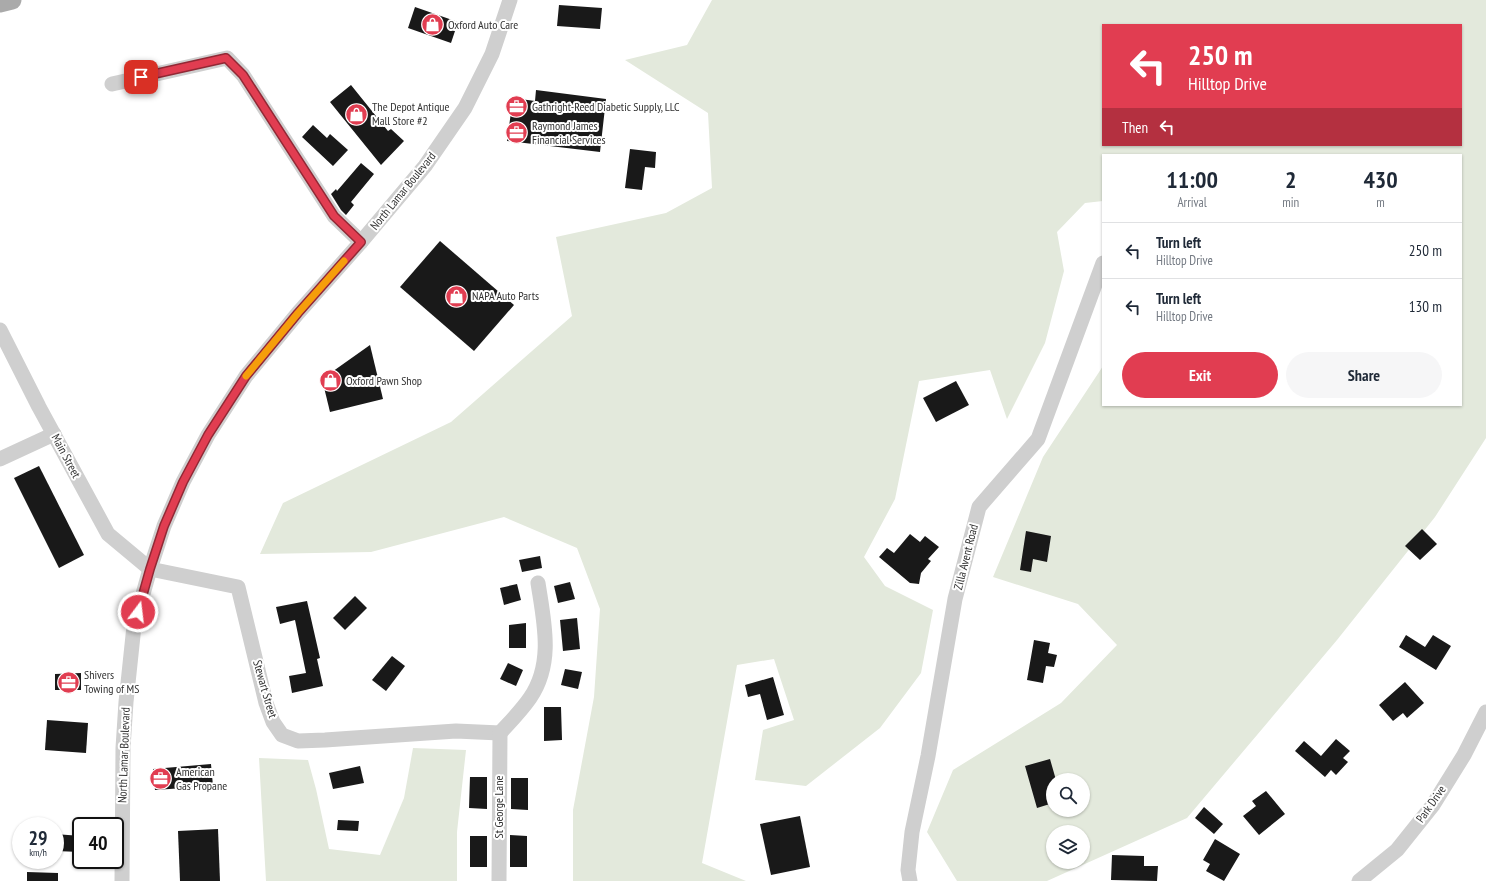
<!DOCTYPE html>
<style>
body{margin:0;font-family:"PT Sans Narrow",sans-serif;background:#f6f6f7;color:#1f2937;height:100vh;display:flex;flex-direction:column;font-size:15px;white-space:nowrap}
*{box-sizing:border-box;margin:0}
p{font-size:13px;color:#747a83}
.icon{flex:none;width:22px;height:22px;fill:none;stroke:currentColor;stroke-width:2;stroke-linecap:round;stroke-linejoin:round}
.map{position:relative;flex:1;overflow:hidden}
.details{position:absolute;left:1102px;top:154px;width:360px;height:252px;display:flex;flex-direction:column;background:#fff;border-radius:0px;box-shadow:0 1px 3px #0004}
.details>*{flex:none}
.top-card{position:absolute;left:1102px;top:24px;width:360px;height:122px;border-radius:0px;box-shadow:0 1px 3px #0004;background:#e13d51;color:#fff;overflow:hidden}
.fabs{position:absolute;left:1046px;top:773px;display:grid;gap:8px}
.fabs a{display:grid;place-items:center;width:44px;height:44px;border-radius:50%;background:#fff;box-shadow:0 1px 3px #0004;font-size:20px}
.speed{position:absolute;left:12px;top:817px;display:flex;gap:8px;font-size:20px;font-weight:700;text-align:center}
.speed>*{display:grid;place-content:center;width:52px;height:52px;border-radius:50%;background:#fff;box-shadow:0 1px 3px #0004;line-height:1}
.speed small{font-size:10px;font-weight:400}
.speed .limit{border:2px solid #111;border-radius:6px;background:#fff;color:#111}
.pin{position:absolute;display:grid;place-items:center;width:34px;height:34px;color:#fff;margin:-17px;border-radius:8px;box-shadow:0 2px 6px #0006}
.me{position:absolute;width:44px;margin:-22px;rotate:15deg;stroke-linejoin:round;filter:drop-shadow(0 0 3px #0008)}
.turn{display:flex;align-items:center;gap:14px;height:84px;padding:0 20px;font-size:18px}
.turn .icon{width:52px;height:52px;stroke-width:2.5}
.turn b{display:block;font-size:28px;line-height:34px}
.then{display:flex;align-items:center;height:38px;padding:0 20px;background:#0003;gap:8px;font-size:15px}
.eta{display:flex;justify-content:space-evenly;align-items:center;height:68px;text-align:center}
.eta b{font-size:24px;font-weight:600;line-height:28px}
.primary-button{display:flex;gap:8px;margin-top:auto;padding:8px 20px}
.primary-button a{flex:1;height:46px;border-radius:24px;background:#e13d51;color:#fff;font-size:16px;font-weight:600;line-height:46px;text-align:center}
.primary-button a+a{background:#f6f6f7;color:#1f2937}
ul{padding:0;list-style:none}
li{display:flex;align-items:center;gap:12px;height:56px;padding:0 20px;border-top:1px solid #e0e1e3}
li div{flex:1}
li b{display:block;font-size:15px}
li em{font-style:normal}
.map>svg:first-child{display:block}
.green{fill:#e3e9dc;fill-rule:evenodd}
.building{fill:#191919}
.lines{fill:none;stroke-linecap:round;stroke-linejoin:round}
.minor{stroke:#cfcfcf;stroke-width:15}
.major{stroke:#aaa;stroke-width:19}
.route-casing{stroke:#922835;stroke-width:10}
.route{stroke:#e13d51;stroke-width:7}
.slow{stroke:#f59e0b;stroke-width:7}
.labels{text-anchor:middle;stroke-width:4;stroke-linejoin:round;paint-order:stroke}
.poi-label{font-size:12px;fill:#323232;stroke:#fff;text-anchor:start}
.street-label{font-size:12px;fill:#323232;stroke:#fff}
</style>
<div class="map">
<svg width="1486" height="881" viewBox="0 0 1486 881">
<rect width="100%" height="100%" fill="#fff"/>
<!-- green -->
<g class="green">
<path d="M712 0H1486V438L1435 517 1337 640 1187 818 1047 881H957L927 832 953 770 1061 703 1117 645 1078 604 993 577 1043 457 1103 366V405H1461V155H1103V201L1085 203 1057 232 1064 271 1045 343 1007 419 990 370 919 381 895 499 864 557 885 586 933 610 921 673 880 728 806 786 755 780 763 730 794 720 774 659 737 665 702 863 746 881H573V810L594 697 600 609 577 548 504 517 371 552 260 554 283 503 451 422 572 316 556 237 666 213 712 188 708 113 625 60 687 45ZM1103 25H1461V145H1103ZM1053 780H1083V810H1053ZM1053 832H1083V862H1053Z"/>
<polygon points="413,748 466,750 457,832 457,881 266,881 259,758 308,760 316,789 329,849 380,855 404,798"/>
</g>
<!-- building -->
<g class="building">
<polygon points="559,5 602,8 600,29 557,26"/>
<polygon points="415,7 458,22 451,43 408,28"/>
<polygon points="351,85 388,131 391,129 404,141 381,165 330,102"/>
<polygon points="536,90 606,99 600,152 507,141 513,98 535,101"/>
<polygon points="313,125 327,138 330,134 348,150 333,166 302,137"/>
<polygon points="630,149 656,152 655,168 645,167 642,190 625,188"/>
<polygon points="361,163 374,174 351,202 354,205 346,215 341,210 331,194 336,189 337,191"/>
<polygon points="440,241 514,305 474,351 400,287"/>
<polygon points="370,345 383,399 330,412 322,379"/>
<polygon points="956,381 969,405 936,422 923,398"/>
<polygon points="39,466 84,555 59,568 14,478"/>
<polygon points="1422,529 1437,544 1420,560 1405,546"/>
<polygon points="1026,531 1051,536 1047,562 1033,559 1031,572 1020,570"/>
<polygon points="910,534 920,542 925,536 939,547 928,559 931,561 921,573 919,584 910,583 879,557 887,548 894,553"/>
<polygon points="540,556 542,568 522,572 519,560"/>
<polygon points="570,582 575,599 558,603 554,586"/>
<polygon points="517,584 521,600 504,605 500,588"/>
<polygon points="355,596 367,608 345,630 333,618"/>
<polygon points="307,601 320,658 317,659 323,686 292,693 289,676 306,673 295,620 280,624 276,607"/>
<polygon points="577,618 580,649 563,651 560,620"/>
<polygon points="526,623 526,648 509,648 509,625"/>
<polygon points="1406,635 1425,647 1433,635 1451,646 1436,670 1399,647"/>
<polygon points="1034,640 1050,643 1048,653 1057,655 1054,667 1046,666 1043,683 1027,680"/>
<polygon points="392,656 405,666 386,691 372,680"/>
<polygon points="508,663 523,670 516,686 500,679"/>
<polygon points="565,669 582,672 578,689 561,685"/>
<polygon points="81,673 81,690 55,690 55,674"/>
<polygon points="773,677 784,715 767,720 760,694 748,697 745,685"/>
<polygon points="1405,682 1424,703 1407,718 1403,713 1393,721 1379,705"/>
<polygon points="544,707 561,707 562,740 544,741"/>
<polygon points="47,720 88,723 86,753 45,750"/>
<polygon points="1336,739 1350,751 1343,758 1348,762 1336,775 1331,770 1325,777 1295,751 1304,741 1321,756"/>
<polygon points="1050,759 1056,780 1053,780 1053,803 1037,808 1025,766"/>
<polygon points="211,764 213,786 155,790 153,769"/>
<polygon points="360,766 364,783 333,789 329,773"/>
<polygon points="470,777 487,777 487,809 469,808"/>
<polygon points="511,778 528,778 528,810 511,809"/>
<polygon points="1266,791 1285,814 1259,835 1243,816 1256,806 1252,801"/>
<polygon points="1204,807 1223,824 1214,834 1195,818"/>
<polygon points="800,816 810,867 771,875 760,824"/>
<polygon points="338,820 359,821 358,831 337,830"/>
<polygon points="218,829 220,881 180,881 178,831"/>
<polygon points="55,834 81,836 81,852 55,851"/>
<polygon points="510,835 527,836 527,867 510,867"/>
<rect x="470" y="836" width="17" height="31"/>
<polygon points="1215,839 1240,854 1224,881 1206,871 1210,864 1203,860"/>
<polygon points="1112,855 1144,856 1144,866 1158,866 1157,881 1111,880"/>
<polygon points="27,872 58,873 58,881 27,881"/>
</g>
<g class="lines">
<!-- minor -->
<g class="minor">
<polyline points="112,84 227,58 243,75 334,216 361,242"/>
<polyline points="0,330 39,407 108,534 150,569 238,587 266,703 273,722 282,735 298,741 325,740 456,731 500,733"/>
<polyline points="0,459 54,434"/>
<path d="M500 733C510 722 521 711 530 698 554 663 544 622 538 583"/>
<polyline points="122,881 123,748 126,702 134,626 150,569 164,526 183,482 208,435 246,376 298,313 361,242 425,166 465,108 492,54 510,0"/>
<polyline points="499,881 500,733"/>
<polyline points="910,881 908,870 912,832 928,756 955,599 979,507 1038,439 1103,263"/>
<polyline points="1359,881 1397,850 1433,805 1464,755 1486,712"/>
</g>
<!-- major -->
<polyline class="major" points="0,3 12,0"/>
</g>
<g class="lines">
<defs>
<polyline id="route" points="138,612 150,569 164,526 183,482 208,435 246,376 298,313 361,242 334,216 243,75 226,58 141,77"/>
</defs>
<!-- route casing -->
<use href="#route" class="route-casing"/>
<!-- route -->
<use href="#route" class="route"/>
<!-- slow -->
<polyline class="slow" points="246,376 298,313 344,261"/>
</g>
<!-- icons -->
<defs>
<symbol id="shop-disc" viewBox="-11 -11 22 22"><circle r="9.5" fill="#e13d51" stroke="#fff"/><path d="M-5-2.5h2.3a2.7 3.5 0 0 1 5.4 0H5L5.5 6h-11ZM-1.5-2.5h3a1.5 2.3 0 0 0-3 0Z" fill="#fff"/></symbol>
<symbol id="office-disc" viewBox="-11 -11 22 22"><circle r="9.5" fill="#e13d51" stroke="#fff"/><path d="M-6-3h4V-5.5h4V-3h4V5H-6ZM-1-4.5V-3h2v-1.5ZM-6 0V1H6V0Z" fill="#fff"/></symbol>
</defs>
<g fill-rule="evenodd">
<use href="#shop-disc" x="420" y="12" width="25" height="25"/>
<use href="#office-disc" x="504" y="94" width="25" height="25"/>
<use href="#shop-disc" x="344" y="102" width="25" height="25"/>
<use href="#office-disc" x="504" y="120" width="25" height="25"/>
<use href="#shop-disc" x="444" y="284" width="25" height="25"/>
<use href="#shop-disc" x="318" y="368" width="25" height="25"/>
<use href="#office-disc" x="56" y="670" width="25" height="25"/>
<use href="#office-disc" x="148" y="766" width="25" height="25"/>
</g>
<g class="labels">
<!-- poi labels -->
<g class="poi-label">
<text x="448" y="29">Oxford Auto Care</text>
<text x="372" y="111">The Depot Antique<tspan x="372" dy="14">Mall Store #2</tspan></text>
<text x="532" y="111">Gathright-Reed Diabetic Supply, LLC</text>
<text x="532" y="130">Raymond James<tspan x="532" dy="14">Financial Services</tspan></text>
<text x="472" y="300">NAPA Auto Parts</text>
<text x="346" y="385">Oxford Pawn Shop</text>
<text x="84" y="679">Shivers<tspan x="84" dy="14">Towing of MS</tspan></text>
<text x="176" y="776">American<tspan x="176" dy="14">Gas Propane</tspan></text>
</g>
<!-- street labels -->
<g class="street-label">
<text transform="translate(403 191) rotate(-51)" y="4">North Lamar Boulevard</text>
<text transform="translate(66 456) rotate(62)" y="4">Main Street</text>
<text transform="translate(966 557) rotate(-76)" y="4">Zilla Avent Road</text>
<text transform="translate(265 689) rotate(74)" y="4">Stewart Street</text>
<text transform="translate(124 755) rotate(-88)" y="4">North Lamar Boulevard</text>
<text transform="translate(1431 804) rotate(-55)" y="4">Park Drive</text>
<text transform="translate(499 807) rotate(-90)" y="4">St George Lane</text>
</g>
</g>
</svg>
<div class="fabs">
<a><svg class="icon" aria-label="search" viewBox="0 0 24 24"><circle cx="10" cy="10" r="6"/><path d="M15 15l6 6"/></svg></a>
<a><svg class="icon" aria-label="layers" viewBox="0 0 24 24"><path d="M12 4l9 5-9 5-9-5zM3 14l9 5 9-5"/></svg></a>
</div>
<div class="speed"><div>29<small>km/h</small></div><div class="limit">40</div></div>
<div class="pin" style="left:141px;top:77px;background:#d93025"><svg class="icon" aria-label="arrive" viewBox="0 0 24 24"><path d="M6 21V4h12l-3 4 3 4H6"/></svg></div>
<svg class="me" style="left:138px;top:612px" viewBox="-20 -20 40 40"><circle r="17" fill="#e13d51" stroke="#fff" stroke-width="3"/><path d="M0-11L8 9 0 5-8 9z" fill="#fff"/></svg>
<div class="top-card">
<div class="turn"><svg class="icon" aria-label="left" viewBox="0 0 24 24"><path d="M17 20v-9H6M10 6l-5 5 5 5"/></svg><div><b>250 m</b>Hilltop Drive</div></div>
<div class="then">Then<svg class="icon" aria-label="left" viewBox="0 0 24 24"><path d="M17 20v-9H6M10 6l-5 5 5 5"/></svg></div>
</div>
<section class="details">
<div class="eta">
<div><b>11:00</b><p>Arrival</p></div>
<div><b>2</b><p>min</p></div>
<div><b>430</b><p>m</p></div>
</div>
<ul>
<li><svg class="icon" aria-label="left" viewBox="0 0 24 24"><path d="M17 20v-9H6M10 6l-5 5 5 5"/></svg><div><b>Turn left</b><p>Hilltop Drive</p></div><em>250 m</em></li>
<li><svg class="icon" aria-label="left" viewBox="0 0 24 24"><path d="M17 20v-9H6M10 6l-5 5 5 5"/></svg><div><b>Turn left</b><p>Hilltop Drive</p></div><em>130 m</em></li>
</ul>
<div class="primary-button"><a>Exit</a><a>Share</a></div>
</section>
</div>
